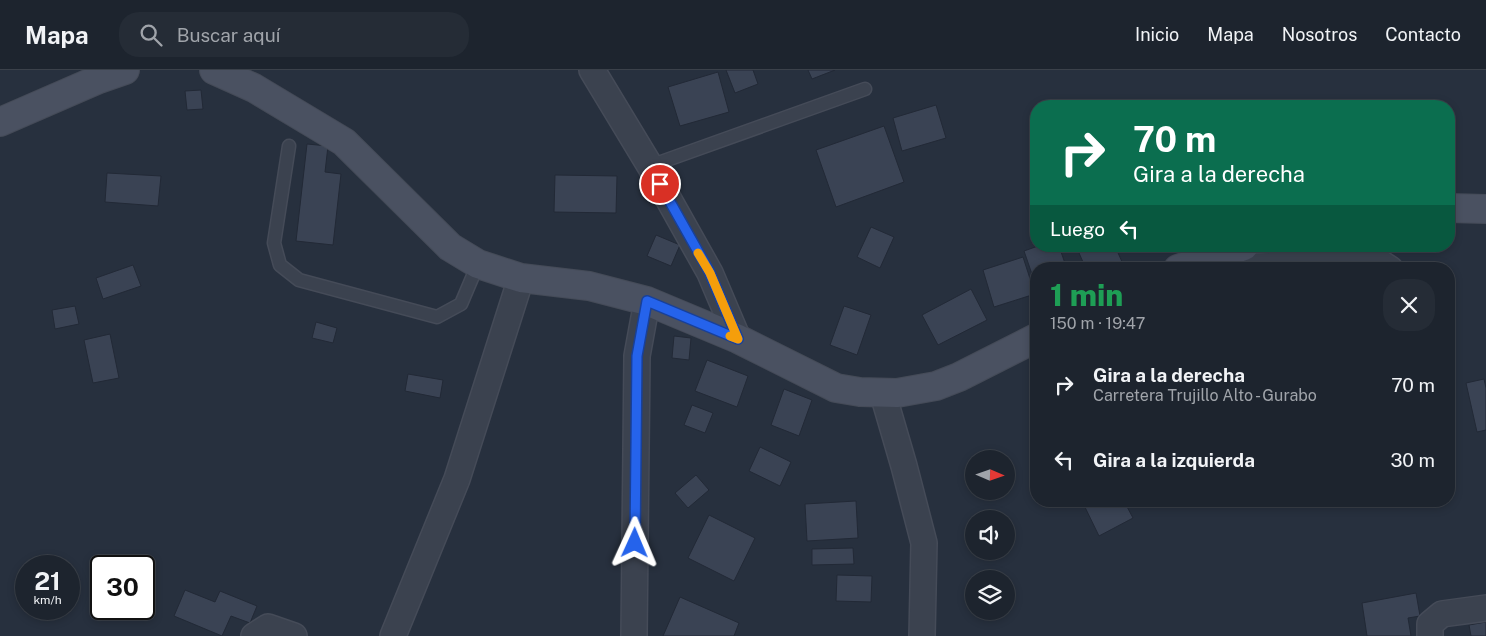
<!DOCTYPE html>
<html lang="es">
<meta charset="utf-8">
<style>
body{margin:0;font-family:"Public Sans",sans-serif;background:#252c36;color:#f1f3f6;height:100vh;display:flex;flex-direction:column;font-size:19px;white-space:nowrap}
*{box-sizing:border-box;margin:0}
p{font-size:16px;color:#a0a4aa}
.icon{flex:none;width:28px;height:28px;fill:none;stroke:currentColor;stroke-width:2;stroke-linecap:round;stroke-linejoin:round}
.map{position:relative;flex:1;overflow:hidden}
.drawer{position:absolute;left:1030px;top:192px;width:425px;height:245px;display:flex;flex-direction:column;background:#1d242e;border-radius:20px;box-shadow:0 2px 8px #0003,0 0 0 1px #3b414a}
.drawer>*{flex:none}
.banner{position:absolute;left:1030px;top:30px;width:425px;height:152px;border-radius:20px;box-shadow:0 2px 8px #0003,0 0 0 1px #3b414a;background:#0b6e4f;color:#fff;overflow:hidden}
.needle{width:32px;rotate:92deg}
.controls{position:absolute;left:965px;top:380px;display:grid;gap:10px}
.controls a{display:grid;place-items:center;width:50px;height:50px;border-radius:50%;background:#1d242e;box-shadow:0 2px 8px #0003,0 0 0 1px #3b414a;font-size:25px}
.speed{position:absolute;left:15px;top:485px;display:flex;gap:10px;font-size:25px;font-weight:700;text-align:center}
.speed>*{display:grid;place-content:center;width:65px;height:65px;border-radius:50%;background:#1d242e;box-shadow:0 2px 8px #0003,0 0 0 1px #3b414a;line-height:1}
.speed small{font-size:12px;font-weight:400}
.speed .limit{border:2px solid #111;border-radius:8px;background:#fff;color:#111}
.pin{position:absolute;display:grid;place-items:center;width:42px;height:42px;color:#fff;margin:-21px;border:2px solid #fff;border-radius:50%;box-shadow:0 1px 5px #0007}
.me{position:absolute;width:55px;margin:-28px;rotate:1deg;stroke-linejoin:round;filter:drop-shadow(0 0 4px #0008)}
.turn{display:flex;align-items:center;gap:18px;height:105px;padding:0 20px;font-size:22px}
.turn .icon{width:65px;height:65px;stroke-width:2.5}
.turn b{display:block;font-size:35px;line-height:42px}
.then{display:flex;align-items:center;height:48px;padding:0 20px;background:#0003;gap:10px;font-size:19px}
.round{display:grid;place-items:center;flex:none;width:52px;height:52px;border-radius:20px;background:#252c36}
.summary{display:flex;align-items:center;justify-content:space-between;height:85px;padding:0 20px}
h1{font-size:30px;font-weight:800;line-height:38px;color:#1e9e55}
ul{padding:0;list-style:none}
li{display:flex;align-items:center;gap:15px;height:75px;padding:0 20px}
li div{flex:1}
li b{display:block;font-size:19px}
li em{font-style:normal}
header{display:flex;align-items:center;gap:30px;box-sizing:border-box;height:70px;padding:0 25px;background:#1d242e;border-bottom:1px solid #3b414a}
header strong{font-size:24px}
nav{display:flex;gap:28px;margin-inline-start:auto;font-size:18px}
.search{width:350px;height:45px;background:#252c36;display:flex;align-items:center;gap:12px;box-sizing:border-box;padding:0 18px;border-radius:20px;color:#a0a4aa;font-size:19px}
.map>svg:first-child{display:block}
.building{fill:#3a4354;stroke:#222936}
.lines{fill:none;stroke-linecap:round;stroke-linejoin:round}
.service-casing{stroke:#454b58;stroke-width:15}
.minor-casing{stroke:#454b58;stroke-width:28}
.secondary-casing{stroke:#454b58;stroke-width:30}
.service{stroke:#3b424f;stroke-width:12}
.minor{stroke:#3b424f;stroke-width:25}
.secondary{stroke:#4a5161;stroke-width:28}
.route-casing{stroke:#184099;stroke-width:12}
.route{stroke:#2563eb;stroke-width:9}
.slow{stroke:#f59e0b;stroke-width:9}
</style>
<header>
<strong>Mapa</strong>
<div class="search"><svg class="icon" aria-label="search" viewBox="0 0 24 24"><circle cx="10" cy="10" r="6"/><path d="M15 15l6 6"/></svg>Buscar aquí</div>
<nav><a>Inicio</a><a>Mapa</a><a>Nosotros</a><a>Contacto</a></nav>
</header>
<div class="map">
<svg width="1486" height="566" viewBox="0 0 1486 566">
<rect width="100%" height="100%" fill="#27303e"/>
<!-- building -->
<g class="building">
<polygon points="726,0 753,0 758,14 735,23"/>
<polygon points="808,0 835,0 812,9"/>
<polygon points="718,2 729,42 680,56 668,17"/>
<polygon points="201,20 203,39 187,40 185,21"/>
<polygon points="936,35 946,68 902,81 893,48"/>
<polygon points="884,56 904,112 836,137 816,80"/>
<polygon points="307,74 328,76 325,102 341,104 333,175 296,171"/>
<polygon points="107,103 161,106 158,136 105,132"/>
<polygon points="555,105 617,106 616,143 554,142"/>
<polygon points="871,157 894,167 880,198 857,187"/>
<polygon points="656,165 680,175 671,196 647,186"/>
<polygon points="1038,176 1059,176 1067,199 1036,199 1036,209 1034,210 1024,181"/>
<polygon points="1076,176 1115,176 1123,194 1113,199 1086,199"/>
<polygon points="1023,187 1035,224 994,237 983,200"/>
<polygon points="133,195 141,216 103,229 96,208"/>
<polygon points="971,219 987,250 938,275 922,245"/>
<polygon points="75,236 79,254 55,259 52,240"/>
<polygon points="844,236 871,245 857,285 830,275"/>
<polygon points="316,252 337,258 333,273 312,268"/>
<polygon points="110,264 119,308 93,313 84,270"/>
<polygon points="674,266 691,268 689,290 672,288"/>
<polygon points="707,290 748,306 737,337 695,321"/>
<polygon points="408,304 443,310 440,328 405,321"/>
<polygon points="1484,309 1486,318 1486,360 1477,362 1466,313"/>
<polygon points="784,319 812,330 799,366 771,355"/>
<polygon points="692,335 713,343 705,363 684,355"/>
<polygon points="760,377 791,392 780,416 749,401"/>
<polygon points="696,405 709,420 688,438 675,423"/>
<polygon points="856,431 858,468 807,471 805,434"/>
<polygon points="1082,431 1124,431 1133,448 1099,466"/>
<polygon points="709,445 755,468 734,511 688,488"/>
<polygon points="853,478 854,494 812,495 812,479"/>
<polygon points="837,505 872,506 871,532 836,531"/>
<polygon points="185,520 215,532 220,521 257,536 250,553 231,546 222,566 174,546"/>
<polygon points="1416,523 1420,546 1408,548 1411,566 1367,566 1362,533"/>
<polygon points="680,527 739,553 734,566 663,566"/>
<polygon points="1486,552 1486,566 1471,566 1469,555"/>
</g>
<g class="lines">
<defs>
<g id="service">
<polyline points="289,76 274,173 280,195 299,210 437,247 461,234 478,194"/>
<polyline points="650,96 865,19"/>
</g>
<g id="minor">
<polyline points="592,0 650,96 710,203 738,269"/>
<polyline points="1218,199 1373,188 1390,199"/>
<polyline points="883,324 904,396 924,473 922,566"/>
<polyline points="254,566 268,557 294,566"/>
<polyline points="393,566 457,409 521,208"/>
<polyline points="634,566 637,286 647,231"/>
<polyline points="1430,566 1430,554 1442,544 1486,538"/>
</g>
<g id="secondary">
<polyline points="214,0 254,18 344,72 450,177 478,194 521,208 589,216 647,231 738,269 836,318 860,322 897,323 936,316 959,307 1036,268"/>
<polyline points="0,52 99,9 125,0"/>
<polyline points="1449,138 1486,139"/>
<polyline points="1178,199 1244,176"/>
</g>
</defs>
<!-- service casing -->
<use href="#service" class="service-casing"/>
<!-- minor casing -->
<use href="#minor" class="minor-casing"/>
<!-- secondary casing -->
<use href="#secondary" class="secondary-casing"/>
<!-- service -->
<use href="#service" class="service"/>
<!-- minor -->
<use href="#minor" class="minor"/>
<!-- secondary -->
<use href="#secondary" class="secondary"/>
</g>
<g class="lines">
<defs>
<polyline id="route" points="635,473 637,286 647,231 738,269 709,201 660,114"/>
</defs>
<!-- route casing -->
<use href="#route" class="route-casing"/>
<!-- route -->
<use href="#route" class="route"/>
<!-- slow -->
<polyline class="slow" points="698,183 710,203 738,269 730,266"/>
</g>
</svg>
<div class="controls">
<a><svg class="needle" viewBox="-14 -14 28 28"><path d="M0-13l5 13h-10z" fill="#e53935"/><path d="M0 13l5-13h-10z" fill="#a0a4aa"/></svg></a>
<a><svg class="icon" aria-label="sound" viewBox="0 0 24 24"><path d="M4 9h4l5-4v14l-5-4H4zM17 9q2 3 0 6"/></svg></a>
<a><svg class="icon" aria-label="layers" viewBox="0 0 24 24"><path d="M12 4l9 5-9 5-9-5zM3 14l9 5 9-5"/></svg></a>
</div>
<div class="speed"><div>21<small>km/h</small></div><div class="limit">30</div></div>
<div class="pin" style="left:660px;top:114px;background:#d93025"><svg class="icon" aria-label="arrive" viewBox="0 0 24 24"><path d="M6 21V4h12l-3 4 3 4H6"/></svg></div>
<svg class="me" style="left:635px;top:473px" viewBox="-20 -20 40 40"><path d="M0-17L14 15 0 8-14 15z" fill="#2563eb" stroke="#fff" stroke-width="4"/></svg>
<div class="banner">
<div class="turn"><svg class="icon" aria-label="right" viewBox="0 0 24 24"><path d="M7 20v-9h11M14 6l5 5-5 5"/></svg><div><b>70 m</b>Gira a la derecha</div></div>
<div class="then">Luego<svg class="icon" aria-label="left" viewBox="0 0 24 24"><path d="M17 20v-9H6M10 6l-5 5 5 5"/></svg></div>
</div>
<section class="drawer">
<div class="summary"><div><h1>1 min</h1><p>150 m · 19:47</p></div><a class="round"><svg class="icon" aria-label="close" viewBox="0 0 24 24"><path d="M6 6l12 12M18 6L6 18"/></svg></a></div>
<ul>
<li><svg class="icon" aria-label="right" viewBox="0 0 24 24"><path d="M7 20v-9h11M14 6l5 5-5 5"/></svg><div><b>Gira a la derecha</b><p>Carretera Trujillo Alto - Gurabo</p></div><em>70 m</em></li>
<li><svg class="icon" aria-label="left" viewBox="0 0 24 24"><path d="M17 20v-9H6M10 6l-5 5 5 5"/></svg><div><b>Gira a la izquierda</b></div><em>30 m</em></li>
</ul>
</section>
</div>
